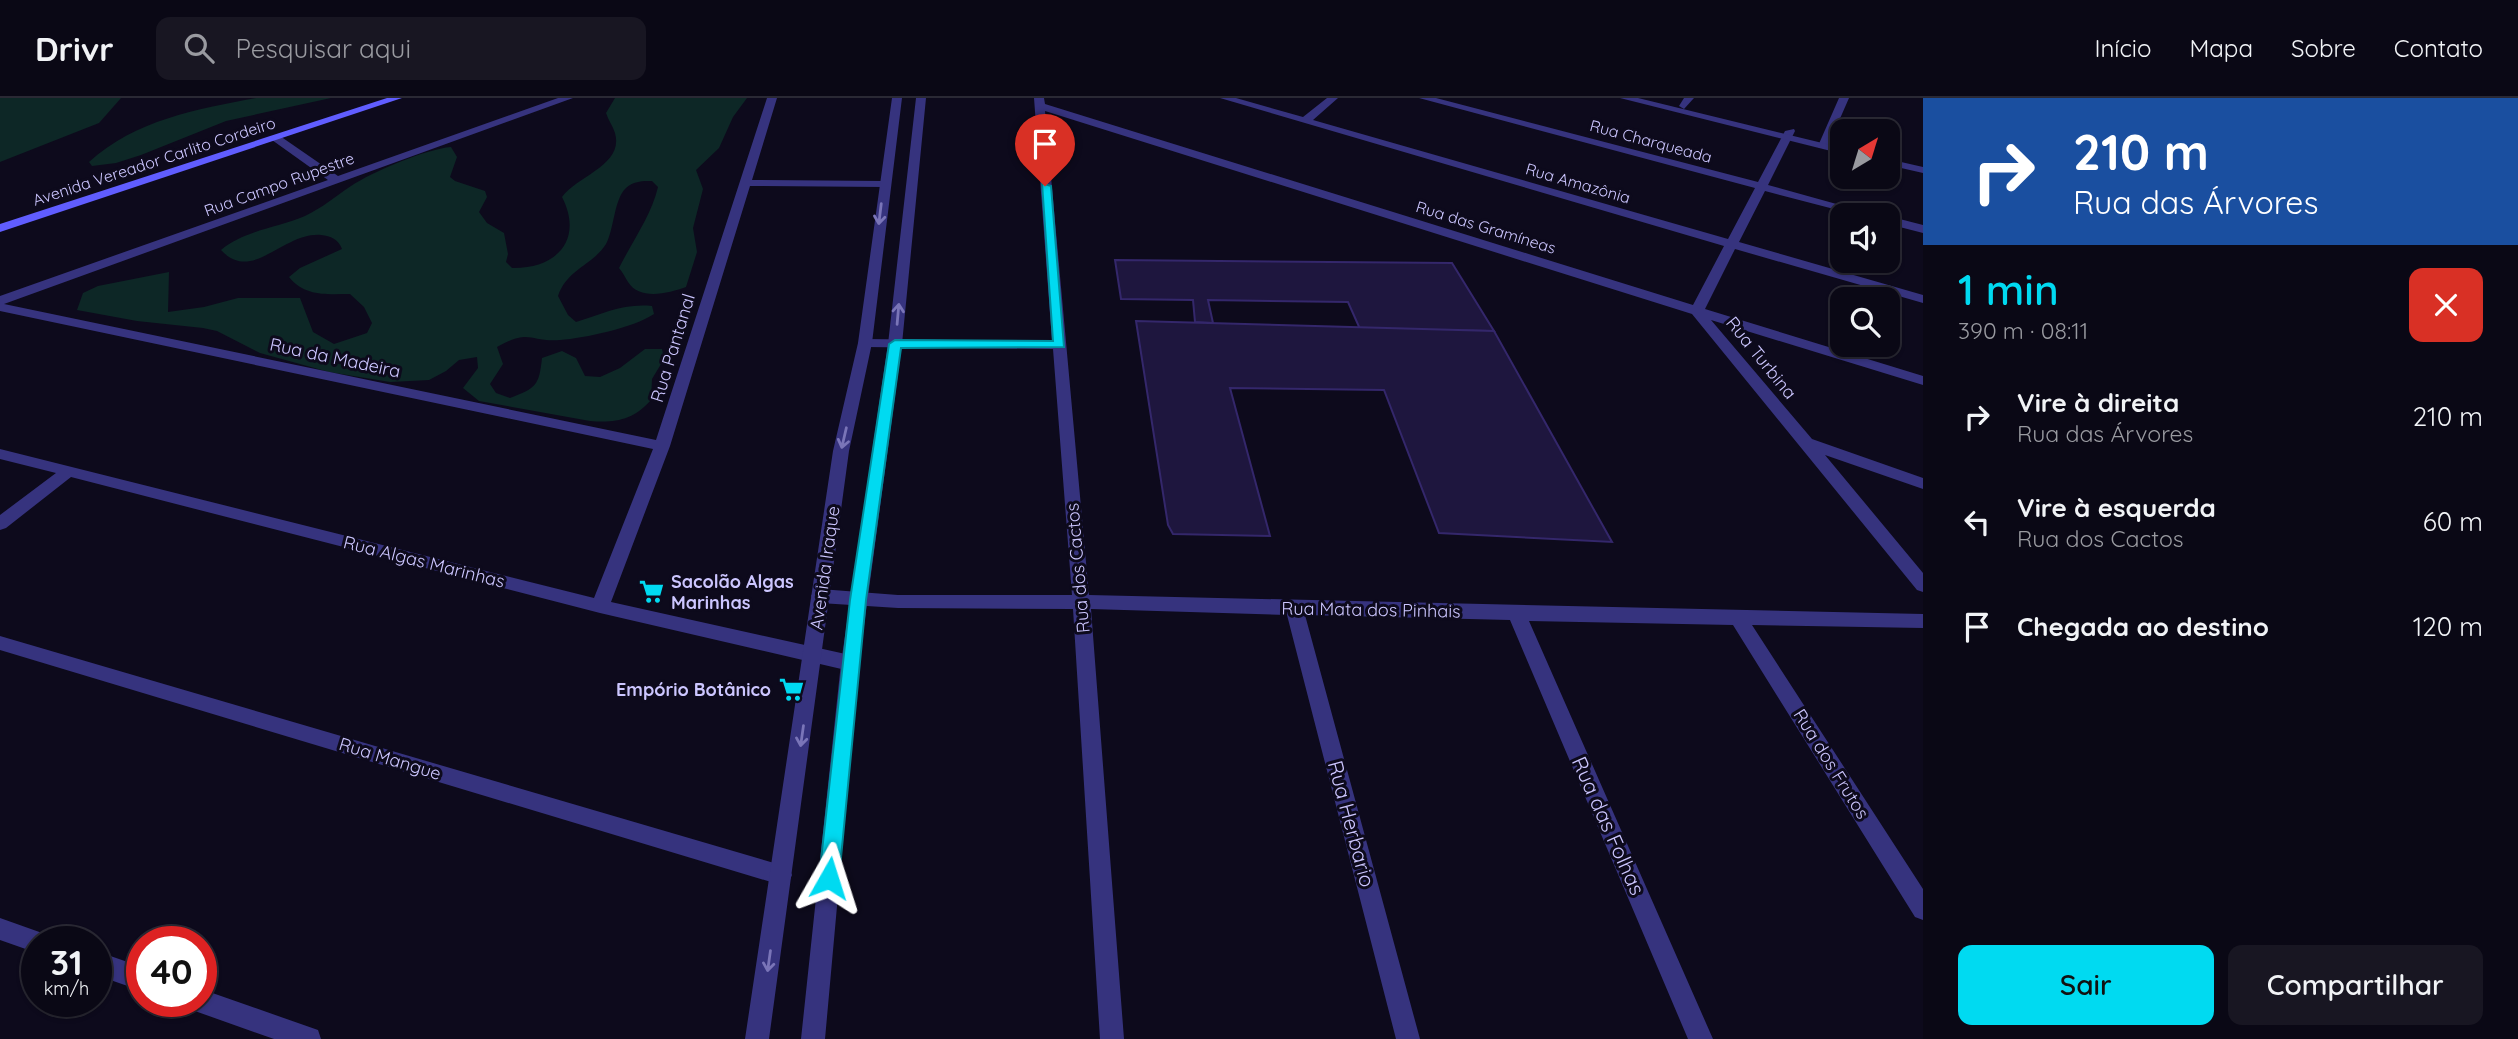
<!DOCTYPE html>
<html lang="pt">
<meta charset="utf-8">
<style>
body{margin:0;font-family:Quicksand,sans-serif;background:#181622;color:#f1f3f6;height:100vh;display:flex;flex-direction:column;font-size:26px;white-space:nowrap}
*{box-sizing:border-box;margin:0}
p{font-size:23px;color:#999aa0}
.icon{flex:none;width:38px;height:38px;fill:none;stroke:currentColor;stroke-width:2;stroke-linecap:round;stroke-linejoin:round}
.map{position:relative;flex:1;overflow:hidden}
.details{display:flex;flex-direction:column;background:#0a0815;width:595px}
.details>*{flex:none}
.guide{background:#1a4fa0;color:#fff;overflow:hidden}
.needle{width:46px;rotate:38deg}
.tools{position:absolute;left:1830px;top:21px;display:grid;gap:14px}
.tools a{display:grid;place-items:center;width:70px;height:70px;border-radius:14px;background:#0a0815;box-shadow:0 2px 5px #0004,0 0 0 2px #2a2934;font-size:35px}
.speed{position:absolute;left:21px;top:828px;display:flex;gap:14px;font-size:35px;font-weight:700;text-align:center}
.speed>*{display:grid;place-content:center;width:91px;height:91px;border-radius:50%;background:#0a0815;box-shadow:0 2px 5px #0004,0 0 0 2px #2a2934;line-height:1}
.speed small{font-size:18px;font-weight:400}
.speed .limit{border:10px solid #d22;background:#fff;color:#111}
.pin{position:absolute;display:grid;place-items:center;width:60px;height:60px;color:#fff;margin:-72px -30px;border-radius:50% 50% 50% 0;rotate:-45deg;box-shadow:0 0 7px #0007}
.pin .icon{rotate:45deg}
.me{position:absolute;width:77px;margin:-38px;rotate:6deg;stroke-linejoin:round;filter:drop-shadow(0 0 5px #0008)}
.turn{display:flex;align-items:center;gap:24px;height:147px;padding:0 35px;font-size:32px}
.turn .icon{width:91px;height:91px;stroke-width:2.5}
.turn b{display:block;font-size:49px;line-height:60px}
.round{display:grid;place-items:center;flex:none;width:74px;height:74px;border-radius:14px;background:#181622}
.overview{display:flex;align-items:center;justify-content:space-between;height:119px;padding:0 35px}
h1{font-size:42px;font-weight:600;line-height:52px;color:#00daf1}
.button{display:flex;gap:14px;margin-top:auto;padding:14px 35px}
.button a{flex:1;height:80px;border-radius:14px;background:#00daf1;color:#111;font-size:28px;font-weight:600;line-height:80px;text-align:center}
.button a+a{background:#181622;color:#f1f3f6}
ul{padding:0;list-style:none}
li{display:flex;align-items:center;gap:21px;height:105px;padding:0 35px}
li div{flex:1}
li b{display:block;font-size:26px}
li em{font-style:normal}
header{display:flex;align-items:center;gap:42px;box-sizing:border-box;height:98px;padding:0 35px;background:#0a0815;border-bottom:2px solid #2a2934}
header strong{font-size:33px}
nav{display:flex;gap:38px;margin-inline-start:auto;font-size:24px}
.search{width:490px;height:63px;background:#181622;display:flex;align-items:center;gap:18px;box-sizing:border-box;padding:0 24px;border-radius:14px;color:#999aa0;font-size:26px}
main{display:flex;flex:1;min-height:0}
.map>svg:first-child{display:block}
.green{fill:#0d2726}
.building{fill:#1e163e;stroke:#34276b;stroke-width:2}
.lines{fill:none;stroke-linecap:round;stroke-linejoin:round}
.minor{fill:#36337e;fill-rule:evenodd}
.tertiary{fill:#36337e;fill-rule:evenodd}
.secondary{fill:#605dff;fill-rule:evenodd}
.oneway{stroke:#7a75b8}
.route{fill:#00daf1;stroke:#008e9d;stroke-width:2}
.labels{text-anchor:middle;stroke-width:6;stroke-linejoin:round;paint-order:stroke}
.far-street-label{font-size:16px;fill:#ccc6ff;stroke:#0d0a1c}
.street-label{font-size:18px;fill:#ccc6ff;stroke:#0d0a1c}
.poi-label{font-size:18px;font-weight:bold;fill:#ccc6ff;stroke:#0d0a1c;text-anchor:start}
.near-street-label{font-size:21px;fill:#ccc6ff;stroke:#0d0a1c}
</style>
<header>
<strong>Drivr</strong>
<div class="search"><svg class="icon" aria-label="search" viewBox="0 0 24 24"><circle cx="10" cy="10" r="6"/><path d="M15 15l6 6"/></svg>Pesquisar aqui</div>
<nav><a>Início</a><a>Mapa</a><a>Sobre</a><a>Contato</a></nav>
</header>
<main>
<div class="map">
<svg width="1923" height="941" viewBox="0 0 1923 941">
<rect width="100%" height="100%" fill="#0d0a1c"/>
<!-- green -->
<g class="green">
<polygon points="0,0 121,0 99,25 0,64"/>
<path d="M256 0H331L226 23 141 57 116 65 92 68 89 64C135 22 197 11 256 0Z"/>
<path d="M615 0H747L733 19 719 50 696 72 703 91 693 130 697 154 686 189C669 195 640 203 628 184 625 179 623 175 619 170 632 144 652 116 658 89L652 83C643 83 633 83 626 90 614 101 614 132 606 146 593 167 567 171 558 198L568 217 576 224C602 216 624 205 652 208L654 216C633 230 585 240 560 242 528 244 531 230 497 249L503 266 490 286 496 295 510 300C536 290 539 288 542 260L562 253 576 260 585 278 600 279 620 270 645 251H662L664 261 652 281 651 302C633 322 616 325 590 323L479 303 463 290 478 270 477 259 459 262 446 273 429 282 390 284 329 274 260 255 217 233 203 230 137 223 77 212 83 195 98 188 169 174 168 214 204 209 238 200H300L313 234 334 246 367 235 372 225 364 209 350 196C327 196 305 199 289 179L300 170 342 151C338 141 331 138 321 137 283 134 252 186 221 152 245 132 277 130 305 118 322 110 336 98 351 88 372 74 426 51 451 49L457 59 450 79 455 83 485 93 487 99 479 114 487 125 504 135 508 156 506 164 512 170C556 171 584 142 562 99 579 77 624 67 615 35 613 28 608 22 606 15Z"/>
</g>
<!-- building -->
<g class="building">
<polygon points="1115,162 1452,165 1494,233 1360,231 1348,204 1208,202 1213,225 1195,224 1193,202 1121,201"/>
<polygon points="1136,223 1494,233 1612,444 1439,435 1384,292 1230,290 1270,438 1173,436 1168,427"/>
</g>
<g class="lines">
<!-- minor -->
<g class="minor">
<polygon points="558,0 573,0 4,206 656,342 767,0 777,0 752,82 884,83 890,86 884,89 750,88 670,348 611,504 850,557 857,560 859,565 857,570 850,573 600,515 71,379 6,430 0,432 0,417 56,375 0,361 0,351 594,500 653,351 0,213 0,198 328,82 272,42 272,38 280,38 338,78"/>
<polygon points="1034,0 1044,0 1045,6 1693,207 1724,148 1220,0 1236,0 1303,19 1327,0 1338,0 1313,22 1728,141 1755,90 1419,0 1436,0 1758,84 1785,33 1794,31 1795,33 1768,87 1876,117 1857,117 1765,93 1739,144 1923,197 1923,205 1735,151 1705,211 1923,278 1923,287 1711,222 1812,341 1923,380 1923,391 1825,357 1923,475 1923,494 1917,492 1692,216 1045,13 1089,497 1923,516 1923,530 1752,527 1923,791 1923,822 1915,819 1733,527 1529,523 1713,941 1688,941 1510,522 1305,517 1420,941 1396,941 1287,517 1091,511 1124,941 1100,941 1073,511 898,510 820,505 814,503 811,498 814,493 820,491 898,497 1072,497 1053,251 865,249 858,245 865,241 1052,243"/>
<polygon points="1684,0 1694,0 1684,11 1679,8"/>
<polygon points="1839,0 1849,0 1828,48 1819,50 1818,48"/>
<polygon points="1888,118 1923,127 1923,135 1888,126"/>
<polygon points="0,538 781,767 789,770 792,777 789,784 781,787 0,552"/>
<polygon points="0,820 45,836 48,844 37,844 37,855 0,842"/>
<polygon points="96,853 142,869 142,893 96,877"/>
<polygon points="201,891 318,932 321,941 274,941 192,912 189,903 201,903"/>
</g>
<!-- tertiary -->
<g class="tertiary">
<polygon points="892,0 902,0 872,245 849,353 769,941 745,941 833,353 858,245"/>
<polygon points="916,0 926,0 902,246 859,565 825,941 801,941 841,565 888,246"/>
<polygon points="1620,0 1638,0 1843,50 1843,56"/>
<polygon points="1888,61 1923,69 1923,75 1888,67"/>
</g>
<!-- secondary -->
<polygon class="secondary" points="387,0 402,0 0,134 0,126"/>
</g>
<!-- one-way arrows -->
<defs><path id="oneway-shaft" d="M-6 0H5M1.5-3L5.5 0L1.5 3" fill="none" stroke-width="1.6" stroke-linecap="round" stroke-linejoin="round" transform="scale(1.75)"/></defs>
<g class="oneway">
<use href="#oneway-shaft" transform="translate(880 116) rotate(97)"/>
<use href="#oneway-shaft" transform="translate(898 216) rotate(-85)"/>
<use href="#oneway-shaft" transform="translate(844 340) rotate(103)"/>
<use href="#oneway-shaft" transform="translate(802 638) rotate(98)"/>
<use href="#oneway-shaft" transform="translate(769 863) rotate(98)"/>
</g>
<!-- route -->
<polygon class="route" points="1042,85 1051,88 1064,249 901,250 866,502 839,780 836,787 829,789 822,787 819,780 850,502 889,246 895,242 1053,243"/>
<!-- icons -->
<defs>
<symbol id="supermarket-bare" viewBox="-9 -9 18 18"><path d="M-6-5.5h2.5l.6 2H6L4.5 2H-2.5L-4.4-4H-6ZM-1.5 3.2a1.3 1.3 0 1 0 .1 0ZM3 3.2a1.3 1.3 0 1 0 .1 0Z" fill="#00daf1" stroke="#0d0a1c" stroke-width="2.5" paint-order="stroke"/></symbol>
</defs>
<g fill-rule="evenodd">
<use href="#supermarket-bare" x="634" y="476" width="35" height="35"/>
<use href="#supermarket-bare" x="774" y="574" width="35" height="35"/>
</g>
<g class="labels">
<!-- far-street labels -->
<g class="far-street-label">
<text transform="translate(1651 43) rotate(15)" y="6">Rua Charqueada</text>
<text transform="translate(154 63) rotate(-18)" y="6">Avenida Vereador Carlito Cordeiro</text>
<text transform="translate(1578 85) rotate(16)" y="6">Rua Amazônia</text>
<text transform="translate(279 86) rotate(-20)" y="6">Rua Campo Rupestre</text>
<text transform="translate(1486 129) rotate(17)" y="6">Rua das Gramíneas</text>
</g>
<!-- street labels -->
<g class="street-label">
<text transform="translate(673 250) rotate(-73)" y="6">Rua Pantanal</text>
<text transform="translate(335 260) rotate(12)" y="6">Rua da Madeira</text>
<text transform="translate(1761 260) rotate(51)" y="6">Rua Turbina</text>
<text transform="translate(424 464) rotate(14)" y="6">Rua Algas Marinhas</text>
<text transform="translate(825 470) rotate(-82)" y="6">Avenida Iraque</text>
<text transform="translate(1078 470) rotate(-95)" y="6">Rua dos Cactos</text>
<text transform="translate(1371 512) rotate(1)" y="6">Rua Mata dos Pinhais</text>
<text transform="translate(390 661) rotate(17)" y="6">Rua Mangue</text>
<text transform="translate(1831 666) rotate(58)" y="6">Rua dos Frutos</text>
</g>
<!-- poi labels -->
<g class="poi-label">
<text x="671" y="490">Sacolão Algas<tspan x="671" dy="21">Marinhas</tspan></text>
<text x="771" y="598" text-anchor="end">Empório Botânico</text>
</g>
<!-- near-street labels -->
<g class="near-street-label">
<text transform="translate(1351 726) rotate(75)" y="7">Rua Herbario</text>
<text transform="translate(1608 728) rotate(66)" y="7">Rua das Folhas</text>
</g>
</g>
</svg>
<div class="tools">
<a><svg class="needle" viewBox="-14 -14 28 28"><path d="M0-13l5 13h-10z" fill="#e53935"/><path d="M0 13l5-13h-10z" fill="#999aa0"/></svg></a>
<a><svg class="icon" aria-label="sound" viewBox="0 0 24 24"><path d="M4 9h4l5-4v14l-5-4H4zM17 9q2 3 0 6"/></svg></a>
<a><svg class="icon" aria-label="search" viewBox="0 0 24 24"><circle cx="10" cy="10" r="6"/><path d="M15 15l6 6"/></svg></a>
</div>
<div class="speed"><div>31<small>km/h</small></div><div class="limit">40</div></div>
<div class="pin" style="left:1045px;top:88px;background:#d93025"><svg class="icon" aria-label="arrive" viewBox="0 0 24 24"><path d="M6 21V4h12l-3 4 3 4H6"/></svg></div>
<svg class="me" style="left:829px;top:780px" viewBox="-20 -20 40 40"><path d="M0-17L14 15 0 8-14 15z" fill="#00daf1" stroke="#fff" stroke-width="4"/></svg>
</div>
<section class="details">
<div class="guide">
<div class="turn"><svg class="icon" aria-label="right" viewBox="0 0 24 24"><path d="M7 20v-9h11M14 6l5 5-5 5"/></svg><div><b>210 m</b>Rua das Árvores</div></div>
</div>
<div class="overview"><div><h1>1 min</h1><p>390 m · 08:11</p></div><a class="round" style="background:#d93025;color:#fff"><svg class="icon" aria-label="close" viewBox="0 0 24 24"><path d="M6 6l12 12M18 6L6 18"/></svg></a></div>
<ul>
<li><svg class="icon" aria-label="right" viewBox="0 0 24 24"><path d="M7 20v-9h11M14 6l5 5-5 5"/></svg><div><b>Vire à direita</b><p>Rua das Árvores</p></div><em>210 m</em></li>
<li><svg class="icon" aria-label="left" viewBox="0 0 24 24"><path d="M17 20v-9H6M10 6l-5 5 5 5"/></svg><div><b>Vire à esquerda</b><p>Rua dos Cactos</p></div><em>60 m</em></li>
<li><svg class="icon" aria-label="arrive" viewBox="0 0 24 24"><path d="M6 21V4h12l-3 4 3 4H6"/></svg><div><b>Chegada ao destino</b></div><em>120 m</em></li>
</ul>
<div class="button"><a>Sair</a><a>Compartilhar</a></div>
</section>
</main>
